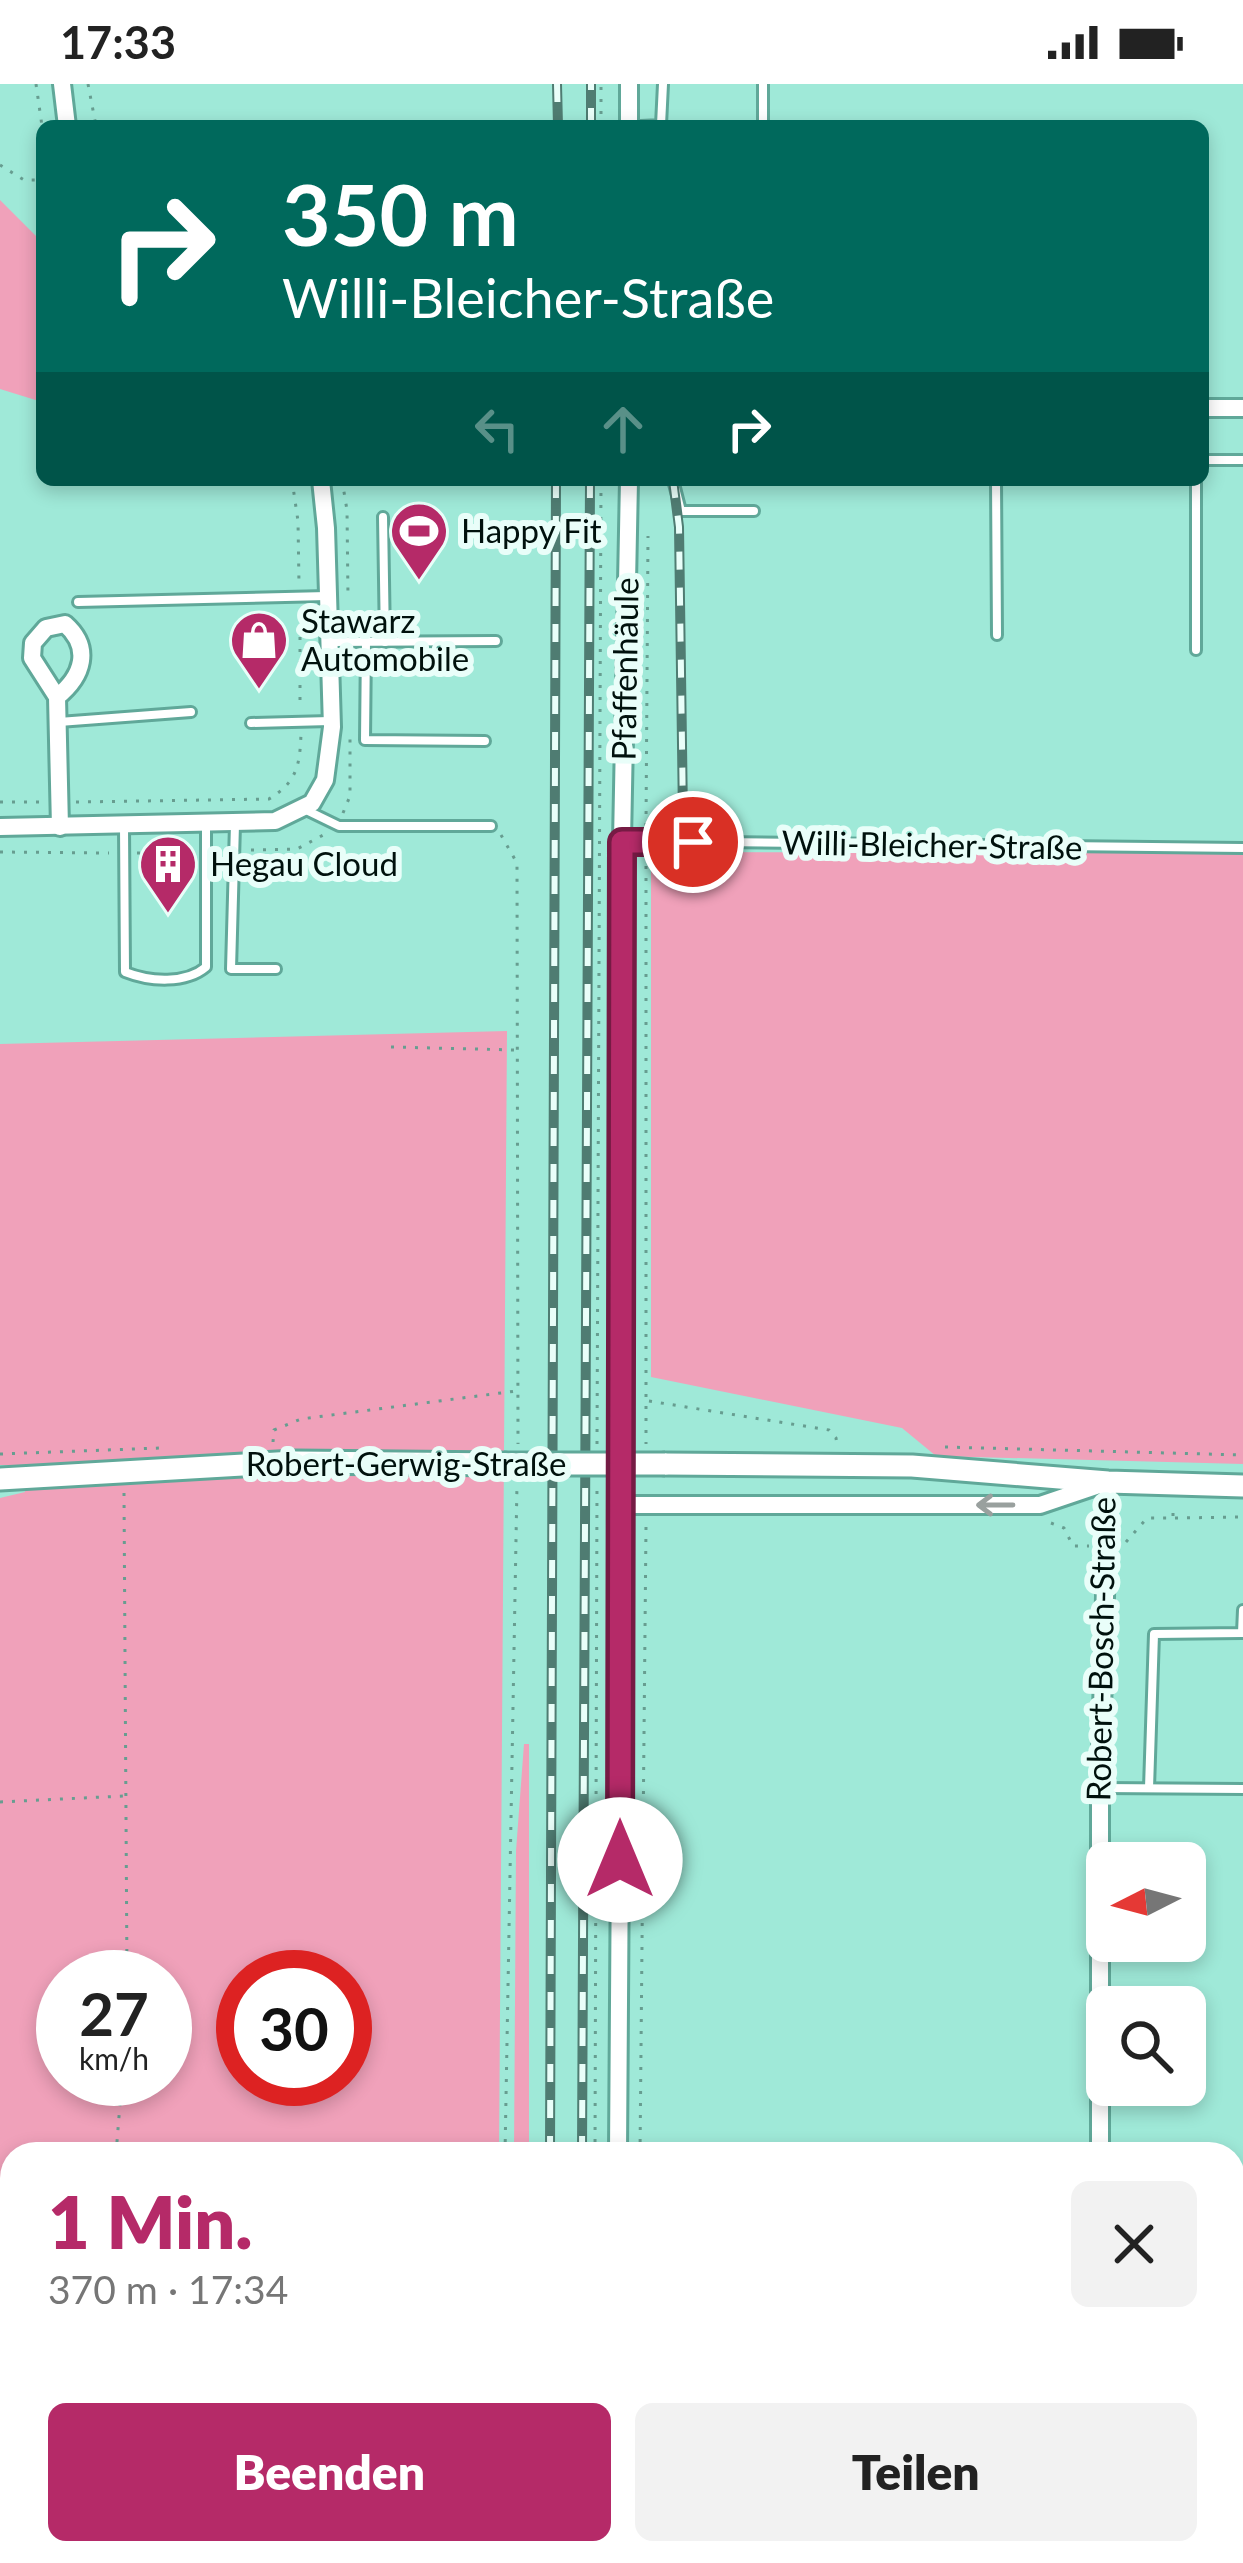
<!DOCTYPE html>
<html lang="de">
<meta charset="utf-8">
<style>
body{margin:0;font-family:Lato,sans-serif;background:#f2f2f2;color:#222;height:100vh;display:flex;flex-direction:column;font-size:45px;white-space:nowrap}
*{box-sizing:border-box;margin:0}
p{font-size:39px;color:#767676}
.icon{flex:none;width:66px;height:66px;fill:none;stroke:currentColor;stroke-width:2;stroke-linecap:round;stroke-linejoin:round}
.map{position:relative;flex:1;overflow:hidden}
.details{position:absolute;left:0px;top:2058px;width:1245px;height:423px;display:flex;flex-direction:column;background:#fff;border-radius:36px 36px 0 0;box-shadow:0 6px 18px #0003}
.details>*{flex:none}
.top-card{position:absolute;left:36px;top:36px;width:1173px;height:366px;border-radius:18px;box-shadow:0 6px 18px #0003;background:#00695c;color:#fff;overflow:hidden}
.needle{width:78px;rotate:264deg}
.tools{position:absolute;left:1086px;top:1758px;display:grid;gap:24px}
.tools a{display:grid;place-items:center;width:120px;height:120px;border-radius:18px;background:#fff;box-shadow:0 6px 18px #0003;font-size:60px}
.speed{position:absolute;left:36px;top:1866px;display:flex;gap:24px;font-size:60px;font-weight:700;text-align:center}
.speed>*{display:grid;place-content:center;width:156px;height:156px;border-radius:50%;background:#fff;box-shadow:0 6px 18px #0003;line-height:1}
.speed small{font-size:30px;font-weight:400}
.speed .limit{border:18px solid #d22;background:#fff;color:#111}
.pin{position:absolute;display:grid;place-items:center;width:102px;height:102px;color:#fff;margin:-51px;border:6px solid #fff;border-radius:50%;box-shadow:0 3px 12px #0007}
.me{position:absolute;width:132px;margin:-66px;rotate:0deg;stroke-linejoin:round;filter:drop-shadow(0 0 9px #0008)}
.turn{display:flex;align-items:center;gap:42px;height:252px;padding:0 48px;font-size:54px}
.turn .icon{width:156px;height:156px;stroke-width:2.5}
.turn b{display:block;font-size:84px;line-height:102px}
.lanes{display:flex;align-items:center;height:114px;padding:0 48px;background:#0003;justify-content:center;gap:60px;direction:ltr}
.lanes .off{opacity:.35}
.round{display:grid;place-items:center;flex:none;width:126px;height:126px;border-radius:18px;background:#f2f2f2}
.overview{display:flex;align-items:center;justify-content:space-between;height:204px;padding:0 48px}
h1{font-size:72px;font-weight:800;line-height:90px;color:#b52a68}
.action{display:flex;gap:24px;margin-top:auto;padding:24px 48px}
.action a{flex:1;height:138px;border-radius:18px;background:#b52a68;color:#fff;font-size:48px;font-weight:800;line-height:138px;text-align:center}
.action a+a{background:#f2f2f2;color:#222}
.status{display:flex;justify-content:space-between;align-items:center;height:84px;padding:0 60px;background:#fff;direction:ltr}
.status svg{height:33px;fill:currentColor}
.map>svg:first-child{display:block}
.green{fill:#f0a1ba;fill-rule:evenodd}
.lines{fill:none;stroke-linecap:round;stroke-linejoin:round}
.service-casing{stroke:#60a899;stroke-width:14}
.minor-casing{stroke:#60a899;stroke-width:22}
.tertiary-casing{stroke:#60a899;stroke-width:27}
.path{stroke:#679d90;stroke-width:3;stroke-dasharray:3 9;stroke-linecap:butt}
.service{stroke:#fff;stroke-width:8}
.minor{stroke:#fff;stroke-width:16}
.tertiary{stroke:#fff;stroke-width:21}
.rail-casing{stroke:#4f7c72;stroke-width:10}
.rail{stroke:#e9fef9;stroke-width:6;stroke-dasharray:18;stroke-linecap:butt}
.tertiary-bridge-casing{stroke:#60a899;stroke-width:27;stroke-linecap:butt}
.tertiary-bridge{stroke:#fff;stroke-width:21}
.oneway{stroke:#99a09e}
.route-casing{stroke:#761b44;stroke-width:30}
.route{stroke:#b52a68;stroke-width:21}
.labels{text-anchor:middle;stroke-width:12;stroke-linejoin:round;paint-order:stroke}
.poi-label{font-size:33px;fill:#00110d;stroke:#e9fef9;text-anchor:start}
.street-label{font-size:33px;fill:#00110d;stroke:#e9fef9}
</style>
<div class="status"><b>17:33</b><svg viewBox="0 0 49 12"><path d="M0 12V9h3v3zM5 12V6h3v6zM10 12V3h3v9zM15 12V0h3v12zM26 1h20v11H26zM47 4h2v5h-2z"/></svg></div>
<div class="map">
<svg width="1243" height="2479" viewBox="0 0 1243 2479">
<rect width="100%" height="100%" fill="#9fe9d8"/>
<!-- green -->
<g class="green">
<polygon points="0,116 42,158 42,318 0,305"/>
<polygon points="670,768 1243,769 1243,1380 936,1372 902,1344 651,1293 651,776"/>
<path d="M507 947 499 2070H12V2370L0 2387V1414L25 1408 22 1381H0V960ZM63 1893H165V1995H63ZM243 1893H345V1995H243Z"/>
<polygon points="524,1660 529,1660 529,2070 514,2070 516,1767"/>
<polygon points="189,2469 493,2469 493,2479 195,2479"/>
</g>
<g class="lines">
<defs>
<g id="service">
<polyline points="641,42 661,41 663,0"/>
<polyline points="763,42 763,0"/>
<polyline points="1203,376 1243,376"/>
<polyline points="673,396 681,427 754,427"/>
<polyline points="996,396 997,551"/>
<polyline points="383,433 385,558"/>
<polyline points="78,518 327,512"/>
<polyline points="331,558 496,557"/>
<polyline points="366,558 365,656 485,657"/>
<polyline points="1196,566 1196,396"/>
<polyline points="59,638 191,628"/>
<polyline points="251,639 330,637"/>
<polyline points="304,725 339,742 491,742"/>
<polyline points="235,740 231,885 276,885"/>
<path d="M124 743 125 888C150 898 186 900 206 883V741"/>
<polyline points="623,757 1243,764"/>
<polyline points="1101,1704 1243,1705"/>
<polyline points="1149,1704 1154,1550 1242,1549 1243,1526"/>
<polyline points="1233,2298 1237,2340"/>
<polyline points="1239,2418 1237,2340 1243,2336"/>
</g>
<g id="minor">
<polyline points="62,0 67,42"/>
<polyline points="629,0 629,42"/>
<polyline points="1203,324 1243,324"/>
<path d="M57 613C83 592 92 564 65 540L46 544 33 559 32 574 57 613 60 743"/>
<polyline points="0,743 275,737 312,719 325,696 332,643 326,444 321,396"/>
<polyline points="622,1421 1040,1421 1108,1398 1100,1704 1100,2070"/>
<polyline points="618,2070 623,1314 622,757 629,396"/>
<polyline points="0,2286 12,2286"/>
<polyline points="1233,2419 1243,2419"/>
<polyline points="166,2469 172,2479"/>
<polyline points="620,2469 620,2479"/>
<polyline points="1099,2479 1099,2469"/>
</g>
<g id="tertiary">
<polyline points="665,1380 912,1382 1108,1398 1243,1402"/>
<polyline points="0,1395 295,1378 504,1380"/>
</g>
</defs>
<!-- service casing -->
<use href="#service" class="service-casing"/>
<!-- minor casing -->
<use href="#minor" class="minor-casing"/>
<!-- tertiary casing -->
<use href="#tertiary" class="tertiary-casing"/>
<!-- path -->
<g class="path">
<polyline points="36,0 42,42"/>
<polyline points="88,0 96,42"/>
<polyline points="601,42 601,0"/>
<polyline points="0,81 24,96 42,96"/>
<polyline points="292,396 298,437 299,501"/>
<polyline points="342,396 347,426 348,514"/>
<polyline points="300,529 300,621"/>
<polyline points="0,718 40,718"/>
<path d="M76 718 269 715C297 698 300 681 301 649"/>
<polyline points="343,729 350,712 350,655"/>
<polyline points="646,742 648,452"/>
<polyline points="501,751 517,779 518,1360"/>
<polyline points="251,766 297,765 327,749"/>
<polyline points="0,768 109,769"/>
<polyline points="137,769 193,768"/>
<polyline points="646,770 646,1360"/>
<polyline points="391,963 516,966"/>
<polyline points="649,1317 829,1346 836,1354 837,1361"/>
<polyline points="273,1358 274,1346 301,1335 516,1307"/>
<polyline points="597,1360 601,396"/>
<polyline points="945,1363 1243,1371"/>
<polyline points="0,1370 160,1364"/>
<polyline points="124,1409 127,1893"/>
<polyline points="1175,1434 1243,1433"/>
<polyline points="1051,1439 1064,1444 1073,1462 1089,1462"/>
<polyline points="1126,1458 1147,1434 1173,1434 1173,1423"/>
<polyline points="0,1718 124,1712"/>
<polyline points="116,2070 122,1995"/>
<polyline points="505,2070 517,1400"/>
<polyline points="595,2070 597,1400"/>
<polyline points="640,2070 646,1442"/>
<polyline points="596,2469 596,2479"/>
<polyline points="640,2469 640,2479"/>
<polyline points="500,2479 500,2469"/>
</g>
<!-- service -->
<use href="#service" class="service"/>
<!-- minor -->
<use href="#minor" class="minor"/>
<!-- tertiary -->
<use href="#tertiary" class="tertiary"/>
<defs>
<g id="rail">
<polyline points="557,0 558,42"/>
<polyline points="591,42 591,0"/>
<polyline points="673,396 679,443 683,733"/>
<polyline points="550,2070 556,396"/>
<polyline points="582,2070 590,396"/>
<polyline points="583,2469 583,2479"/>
<polyline points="538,2479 538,2469"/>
</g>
</defs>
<!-- rail casing -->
<use href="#rail" class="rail-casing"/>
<!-- rail -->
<use href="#rail" class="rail"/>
<defs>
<polyline id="tertiary-bridge" points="504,1380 665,1380"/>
</defs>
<!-- tertiary-bridge casing -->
<use href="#tertiary-bridge" class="tertiary-bridge-casing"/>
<!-- tertiary-bridge -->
<use href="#tertiary-bridge" class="tertiary-bridge"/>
</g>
<!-- one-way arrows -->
<defs><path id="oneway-shaft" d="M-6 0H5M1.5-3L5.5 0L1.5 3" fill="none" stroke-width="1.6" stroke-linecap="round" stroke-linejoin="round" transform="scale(3)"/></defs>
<use class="oneway" href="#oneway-shaft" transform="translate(995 1421) rotate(-180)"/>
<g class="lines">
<defs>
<polyline id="route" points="620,1776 622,758 693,758"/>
</defs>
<!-- route casing -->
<use href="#route" class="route-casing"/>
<!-- route -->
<use href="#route" class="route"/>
</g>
<!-- icons -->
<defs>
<symbol id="stadium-pin" viewBox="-11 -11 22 30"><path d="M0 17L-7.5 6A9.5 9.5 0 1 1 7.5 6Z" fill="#b52a68" stroke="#e9fef9"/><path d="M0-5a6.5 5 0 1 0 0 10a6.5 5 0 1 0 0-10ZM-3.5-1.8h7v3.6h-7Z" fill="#fff"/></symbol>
<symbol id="shop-pin" viewBox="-11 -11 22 30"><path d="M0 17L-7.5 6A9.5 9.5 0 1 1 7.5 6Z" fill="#b52a68" stroke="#e9fef9"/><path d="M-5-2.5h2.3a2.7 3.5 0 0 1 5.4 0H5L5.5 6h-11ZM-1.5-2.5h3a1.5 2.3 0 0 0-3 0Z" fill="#fff"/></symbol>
<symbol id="building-pin" viewBox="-11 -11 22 30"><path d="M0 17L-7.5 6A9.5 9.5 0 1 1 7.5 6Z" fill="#b52a68" stroke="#e9fef9"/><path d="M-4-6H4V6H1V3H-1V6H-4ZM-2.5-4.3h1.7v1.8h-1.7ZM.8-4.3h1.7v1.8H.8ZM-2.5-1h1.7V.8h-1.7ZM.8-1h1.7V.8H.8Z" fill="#fff"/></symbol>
</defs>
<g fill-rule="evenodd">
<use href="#stadium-pin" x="386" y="414" width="66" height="90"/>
<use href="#shop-pin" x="226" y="523" width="66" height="90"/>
<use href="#building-pin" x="135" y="747" width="66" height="90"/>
</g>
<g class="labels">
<!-- poi labels -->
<g class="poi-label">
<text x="461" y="459">Happy Fit</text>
<text x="301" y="549">Stawarz<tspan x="301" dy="38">Automobile</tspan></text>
<text x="210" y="792">Hegau Cloud</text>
</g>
<!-- street labels -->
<g class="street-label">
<text transform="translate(625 585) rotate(-89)" y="12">Pfaffenhäule</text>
<text transform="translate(932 761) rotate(1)" y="12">Willi-Bleicher-Straße</text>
<text x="406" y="1392">Robert-Gerwig-Straße</text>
<text transform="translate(1101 1565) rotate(-89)" y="12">Robert-Bosch-Straße</text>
</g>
</g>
</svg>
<div class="tools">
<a><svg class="needle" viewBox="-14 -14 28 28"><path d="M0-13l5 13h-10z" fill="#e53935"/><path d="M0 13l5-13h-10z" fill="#767676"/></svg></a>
<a><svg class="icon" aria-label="search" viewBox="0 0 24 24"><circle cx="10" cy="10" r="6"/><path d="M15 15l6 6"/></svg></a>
</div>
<div class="speed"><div>27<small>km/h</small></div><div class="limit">30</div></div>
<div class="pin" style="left:693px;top:758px;background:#d93025"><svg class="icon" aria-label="arrive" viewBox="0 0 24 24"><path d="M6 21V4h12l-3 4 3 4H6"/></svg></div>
<svg class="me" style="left:620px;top:1776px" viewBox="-20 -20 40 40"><circle r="19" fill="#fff"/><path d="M0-13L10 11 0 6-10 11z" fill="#b52a68"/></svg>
<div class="top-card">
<div class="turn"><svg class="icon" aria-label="right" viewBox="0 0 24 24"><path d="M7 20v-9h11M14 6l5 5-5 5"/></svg><div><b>350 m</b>Willi-Bleicher-Straße</div></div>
<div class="lanes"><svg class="icon off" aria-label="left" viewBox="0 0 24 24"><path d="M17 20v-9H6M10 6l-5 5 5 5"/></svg><svg class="icon off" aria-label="ahead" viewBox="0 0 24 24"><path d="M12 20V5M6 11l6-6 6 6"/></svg><svg class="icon" aria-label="right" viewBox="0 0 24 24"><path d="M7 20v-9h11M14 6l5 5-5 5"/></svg></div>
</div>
<section class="details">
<div class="overview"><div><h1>1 Min.</h1><p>370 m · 17:34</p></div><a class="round"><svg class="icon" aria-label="close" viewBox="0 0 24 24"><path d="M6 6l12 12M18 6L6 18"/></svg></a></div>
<div class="action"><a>Beenden</a><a>Teilen</a></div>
</section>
</div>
